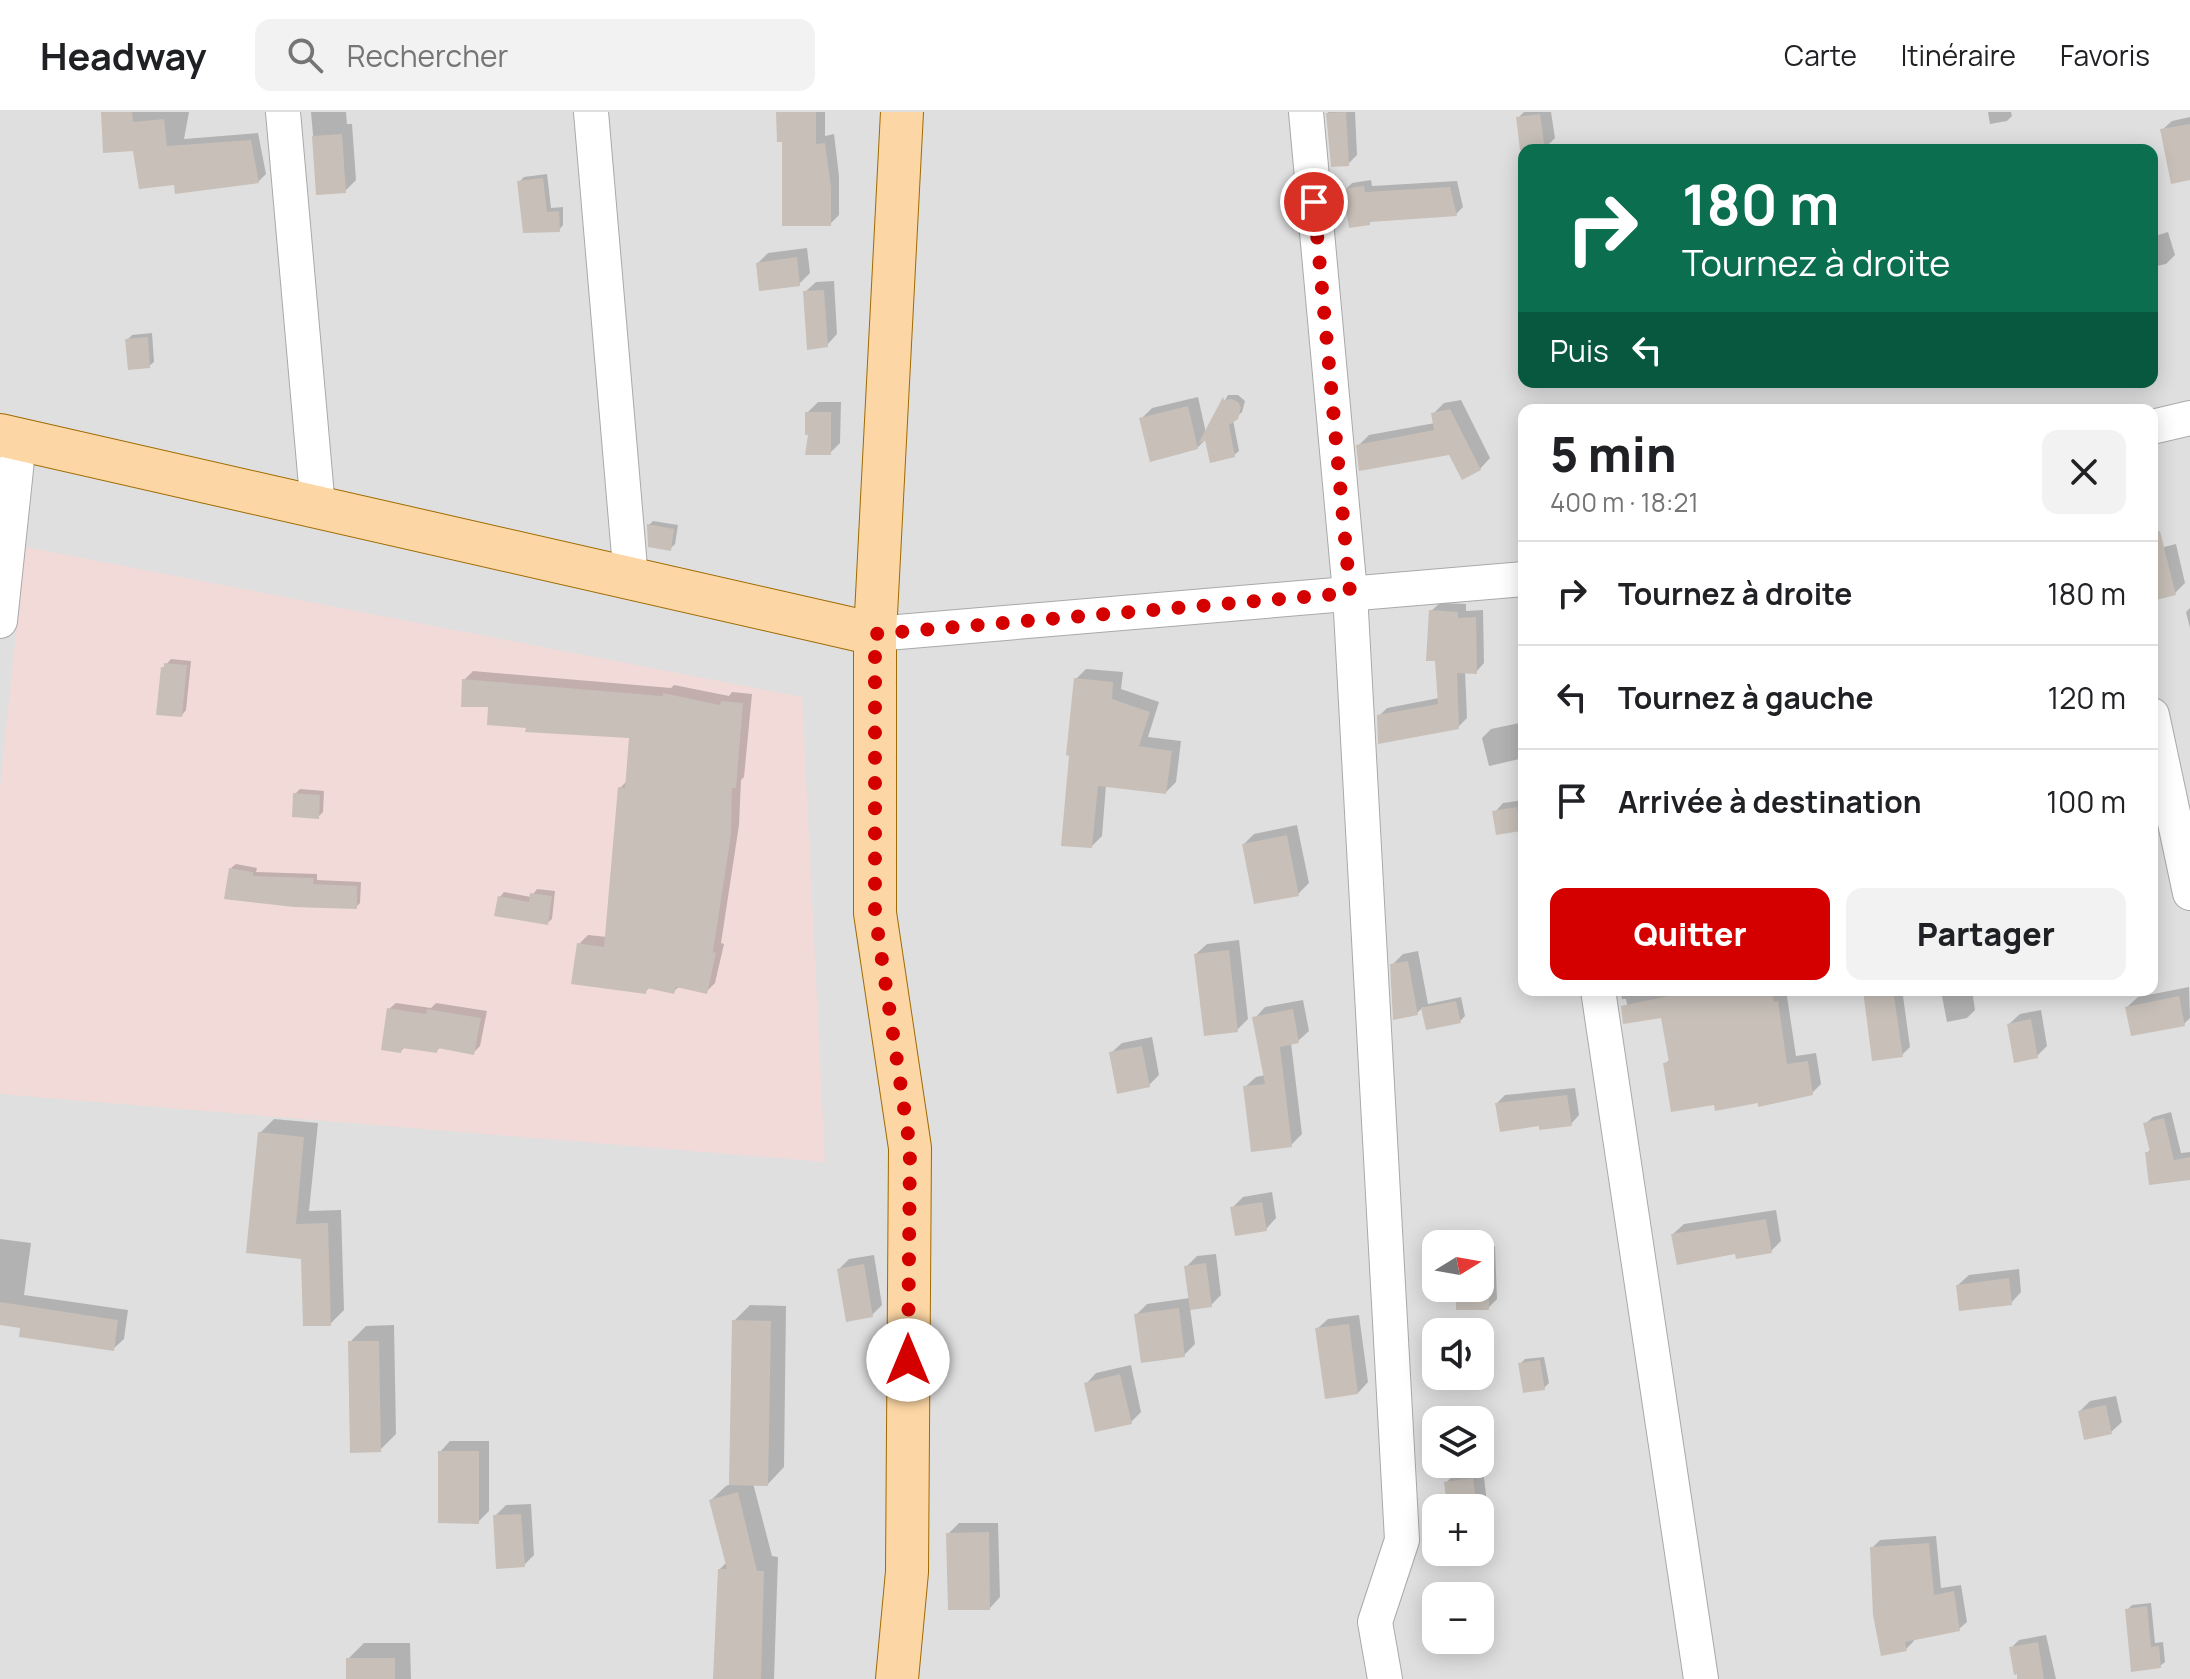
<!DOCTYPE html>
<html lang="fr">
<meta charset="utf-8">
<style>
body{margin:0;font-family:Manrope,sans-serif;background:#f2f2f2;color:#202124;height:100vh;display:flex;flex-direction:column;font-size:30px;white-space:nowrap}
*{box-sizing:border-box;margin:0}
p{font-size:26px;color:#757577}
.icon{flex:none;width:44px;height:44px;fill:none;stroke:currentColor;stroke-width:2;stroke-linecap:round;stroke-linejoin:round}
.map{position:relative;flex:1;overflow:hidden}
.side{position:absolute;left:1518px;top:292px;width:640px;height:592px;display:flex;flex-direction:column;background:#fff;border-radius:16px;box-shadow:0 4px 20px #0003}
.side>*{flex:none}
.top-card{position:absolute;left:1518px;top:32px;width:640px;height:244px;border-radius:16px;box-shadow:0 4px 20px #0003;background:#0b6e4f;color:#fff;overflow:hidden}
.needle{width:52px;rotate:79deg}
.buttons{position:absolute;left:1422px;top:1118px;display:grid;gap:16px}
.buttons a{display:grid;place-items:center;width:72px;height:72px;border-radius:16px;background:#fff;box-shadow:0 4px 20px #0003;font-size:40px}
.pin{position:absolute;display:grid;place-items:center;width:68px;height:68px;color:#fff;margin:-34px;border:4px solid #fff;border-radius:50%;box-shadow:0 2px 8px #0007}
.me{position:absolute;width:88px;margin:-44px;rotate:0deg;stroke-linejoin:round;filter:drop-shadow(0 0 6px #0008)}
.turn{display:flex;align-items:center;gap:28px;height:168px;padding:0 32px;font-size:36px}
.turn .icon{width:104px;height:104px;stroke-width:2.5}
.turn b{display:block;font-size:56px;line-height:68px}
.then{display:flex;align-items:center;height:76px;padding:0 32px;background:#0003;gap:16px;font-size:30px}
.round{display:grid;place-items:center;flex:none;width:84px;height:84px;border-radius:16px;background:#f2f2f2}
.headline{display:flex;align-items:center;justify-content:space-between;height:136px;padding:0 32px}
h1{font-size:48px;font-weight:800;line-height:60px}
.button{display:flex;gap:16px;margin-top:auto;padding:16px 32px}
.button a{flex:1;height:92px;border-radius:16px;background:#d40000;color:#fff;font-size:32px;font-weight:800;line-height:92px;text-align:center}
.button a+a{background:#f2f2f2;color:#202124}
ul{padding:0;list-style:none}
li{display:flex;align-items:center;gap:24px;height:104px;padding:0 32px;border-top:2px solid #e0e0e0}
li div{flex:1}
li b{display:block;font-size:30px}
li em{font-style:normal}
header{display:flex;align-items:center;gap:48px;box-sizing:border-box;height:112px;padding:0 40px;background:#fff;border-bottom:2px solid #e0e0e0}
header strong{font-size:38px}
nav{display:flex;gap:44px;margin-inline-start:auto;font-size:28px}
.search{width:560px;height:72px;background:#f2f2f2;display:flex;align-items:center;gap:20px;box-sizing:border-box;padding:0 28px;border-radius:16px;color:#757577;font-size:30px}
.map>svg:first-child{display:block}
.residential{fill:#e0dfdf;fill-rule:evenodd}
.commercial{fill:#f2dad9}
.shadow{fill:#0003}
.building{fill:#c7bfb8}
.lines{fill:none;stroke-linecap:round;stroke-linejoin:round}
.minor-casing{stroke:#a9a9a9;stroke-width:36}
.major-casing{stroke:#a06b00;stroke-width:44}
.minor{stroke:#fff;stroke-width:34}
.major{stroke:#fcd6a4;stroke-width:42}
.route{stroke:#d40000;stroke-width:14;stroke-dasharray:0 25.2}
</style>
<header>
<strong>Headway</strong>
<div class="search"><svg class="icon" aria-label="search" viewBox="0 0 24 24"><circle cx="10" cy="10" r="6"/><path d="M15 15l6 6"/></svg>Rechercher</div>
<nav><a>Carte</a><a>Itinéraire</a><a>Favoris</a></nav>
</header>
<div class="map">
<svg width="2190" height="1567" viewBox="0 0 2190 1567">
<rect width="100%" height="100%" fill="#f2efe9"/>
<!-- residential -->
<path class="residential" d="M0 0H2190V1567H0ZM1524 38H2152V270H1524ZM1524 298H2152V878H1524ZM1436 1132H1480V1176H1436ZM1436 1220H1480V1264H1436ZM1436 1308H1480V1352H1436ZM1436 1396H1480V1440H1436ZM1436 1484H1480V1528H1436Z"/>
<!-- commercial -->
<polygon class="commercial" points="25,435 802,585 825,1050 0,982 0,676"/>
<!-- shadow -->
<g class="shadow">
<polygon points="103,0 189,0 184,27 258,21 266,62 259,69 175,71 134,37"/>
<polygon points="311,0 346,0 347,12 352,12 356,68 345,79 318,80"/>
<polygon points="778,0 825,0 825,24 834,22 839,64 839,103 830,112 784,27"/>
<polygon points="1328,0 1355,0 1357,43 1348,52 1333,53"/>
<polygon points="1524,0 1551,0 1555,26 1544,37 1523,40 1518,6"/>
<polygon points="1988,0 2011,0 2012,4 2007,9 1990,12"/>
<polygon points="2190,5 2190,66 2162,18 2172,9"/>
<polygon points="2124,34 2124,38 2107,38"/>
<polygon points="547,62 551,96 563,95 563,113 559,118 519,70 524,65"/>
<polygon points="1371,68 1372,74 1457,69 1463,95 1456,102 1372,108 1369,111 1345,78 1352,71"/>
<polygon points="2168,120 2175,143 2166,152 2152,155 2152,125"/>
<polygon points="807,136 810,161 799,172 758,151 768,141"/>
<polygon points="834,169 837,222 827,233 805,180 816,170"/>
<polygon points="152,221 154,250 149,254 127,228 132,223"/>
<polygon points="1228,283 1238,283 1245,289 1242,300 1233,308 1239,339 1234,343 1207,326 1197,336 1141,307 1152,296 1198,285 1206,321"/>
<polygon points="1461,288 1490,346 1480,357 1450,341 1359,333 1369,323 1435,311 1433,302 1444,291"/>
<polygon points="818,290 841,290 840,331 830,341 811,320 807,301"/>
<polygon points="653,409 678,413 675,432 670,437 649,413"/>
<polygon points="2176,432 2185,471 2175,481 2152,471 2152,442 2156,437"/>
<polygon points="1440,491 1466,492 1466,499 1483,498 1484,551 1476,560 1465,559 1467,606 1458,615 1379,604 1387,596 1439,586 1431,499"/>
<polygon points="2190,496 2190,516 2186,500"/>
<polygon points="171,547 191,549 186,598 182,603 163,556"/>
<polygon points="1086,557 1123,560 1121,577 1159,590 1148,625 1181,629 1176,670 1166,680 1106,673 1102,724 1092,734 1076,567"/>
<polygon points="473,559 671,576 674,573 729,584 732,580 752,582 744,665 741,668 739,713 721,831 724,832 715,871 706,880 680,874 673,880 650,875 645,880 579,832 588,823 607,825 620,676 628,668 631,624 528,614 491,593 464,568"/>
<polygon points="1524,610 1524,646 1489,654 1482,626 1491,617"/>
<polygon points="300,677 324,679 323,700 318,705 295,682"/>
<polygon points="1524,688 1524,716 1498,720 1495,700 1503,691"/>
<polygon points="1297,713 1309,771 1298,782 1244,732 1254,722"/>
<polygon points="236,752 257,756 256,760 317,762 317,768 361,770 360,791 356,795 294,793 231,756"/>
<polygon points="537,777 555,779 552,807 547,811 500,785 504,780 531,785"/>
<polygon points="1239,828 1248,907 1237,918 1196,842 1207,832"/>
<polygon points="1418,839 1428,892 1461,885 1465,904 1460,909 1428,915 1423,895 1417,901 1392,853 1403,842"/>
<polygon points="2189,875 2190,906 2184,912 2127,895 2138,885"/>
<polygon points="1620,878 1786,878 1796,944 1816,941 1821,972 1812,981 1759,989 1716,991 1665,952 1670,947 1663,904 1630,909 1626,887 1622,887"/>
<polygon points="1865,878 1972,878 1975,898 1967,906 1947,910 1941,879 1903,884 1910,935 1902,943"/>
<polygon points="1303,888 1309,919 1298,929 1291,931 1302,1022 1291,1033 1245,975 1256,965 1266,963 1255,906 1265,895"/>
<polygon points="396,891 431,896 436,891 487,899 480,934 473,941 441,935 436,939 406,934 401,939 389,897"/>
<polygon points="2041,898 2047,934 2037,944 2009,912 2020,902"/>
<polygon points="1152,925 1159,963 1149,973 1111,941 1122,931"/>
<polygon points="1575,976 1579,1003 1571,1012 1540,1011 1497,991 1505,983"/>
<polygon points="2171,1000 2181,1041 2190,1040 2190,1066 2147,1041 2151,1037 2145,1012 2153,1005"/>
<polygon points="274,1007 318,1011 309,1099 341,1098 344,1198 330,1212 303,1146 260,1021"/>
<polygon points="1272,1080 1276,1106 1266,1117 1232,1096 1243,1085"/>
<polygon points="1776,1098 1781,1129 1771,1139 1736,1139 1673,1122 1684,1112"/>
<polygon points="0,1127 31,1131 24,1183 128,1198 124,1227 113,1237 22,1214 0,1211"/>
<polygon points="1495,1134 1497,1187 1488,1196 1458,1176 1480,1176 1480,1136"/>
<polygon points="1216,1142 1221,1183 1211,1193 1190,1196 1195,1232 1184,1243 1136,1203 1147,1192 1190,1186 1186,1155 1197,1144"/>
<polygon points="874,1143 882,1193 872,1203 839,1157 849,1147"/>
<polygon points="2019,1157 2021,1180 2011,1191 1958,1173 1969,1163"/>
<polygon points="750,1193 786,1194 784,1355 768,1372 753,1371 772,1444 778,1445 774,1567 715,1567 719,1458 727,1450 711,1388 726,1374 731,1372 734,1209"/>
<polygon points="1359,1203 1368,1270 1358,1281 1317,1217 1328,1207"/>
<polygon points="394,1213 396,1322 380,1338 350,1230 366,1214"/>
<polygon points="1544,1245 1549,1271 1544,1276 1520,1252 1525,1247"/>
<polygon points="1131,1253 1141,1300 1131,1310 1086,1272 1096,1261"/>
<polygon points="2116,1284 2122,1310 2111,1320 2080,1299 2090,1289"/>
<polygon points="450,1329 489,1329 489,1399 478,1410 440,1340"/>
<polygon points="1483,1357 1487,1391 1480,1398 1480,1396 1449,1396 1446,1371 1456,1360"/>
<polygon points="531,1392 534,1443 524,1453 495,1404 506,1393"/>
<polygon points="959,1411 998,1411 1000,1485 990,1496 948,1422"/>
<polygon points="1936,1424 1941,1476 1961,1473 1967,1510 1959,1517 1913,1526 1914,1529 1906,1537 1872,1436 1880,1428"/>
<polygon points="2151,1491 2155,1531 2163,1530 2165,1550 2160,1554 2128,1497 2132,1493"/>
<polygon points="2046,1523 2056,1567 2019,1567 2011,1536 2019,1528"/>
<polygon points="364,1531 410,1531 411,1567 348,1567 348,1547"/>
</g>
<!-- building -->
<g class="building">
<polygon points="101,0 132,0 133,10 164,7 167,34 251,28 259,71 175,82 174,73 139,77 133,39 103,41"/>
<polygon points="776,0 816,0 816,32 825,31 831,75 831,114 782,114 782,30 777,30"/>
<polygon points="1346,0 1349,54 1331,55 1326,1"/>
<polygon points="1540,2 1545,38 1520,38 1516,5"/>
<polygon points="2190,12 2190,68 2171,72 2160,17"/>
<polygon points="342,22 346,81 316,83 312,24"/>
<polygon points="543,66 547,100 559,99 560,120 523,121 517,69"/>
<polygon points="1364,74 1365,80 1450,75 1457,104 1370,110 1370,113 1349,116 1343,77"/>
<polygon points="797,145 800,174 759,179 756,151"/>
<polygon points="824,178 828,235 807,238 803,179"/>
<polygon points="148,225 150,256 128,258 125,227"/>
<polygon points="1223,285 1224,288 1232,287 1238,290 1241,295 1238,307 1229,313 1235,345 1210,351 1205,328 1198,332"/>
<polygon points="1188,294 1198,337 1150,350 1139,306"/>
<polygon points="1450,297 1481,358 1462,368 1449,343 1359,359 1356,333 1434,318 1431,301"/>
<polygon points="805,300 831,300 831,343 805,343 808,323 805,323"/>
<polygon points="647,412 674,417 671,439 648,435"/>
<polygon points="2160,419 2176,483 2152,489 2152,420"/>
<polygon points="1429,498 1458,500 1458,506 1476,505 1477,562 1457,561 1459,617 1378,632 1377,603 1438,592 1435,549 1426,549"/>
<polygon points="164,551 187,553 182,605 156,603 161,555 164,555"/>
<polygon points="1074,566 1113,570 1112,587 1150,600 1139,634 1172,639 1166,682 1098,674 1092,736 1061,734 1069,644 1066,643"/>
<polygon points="462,567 663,584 663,581 720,593 721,589 743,591 736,676 732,676 731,723 713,840 716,841 707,882 676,875 674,882 647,876 646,882 571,872 577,831 604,835 618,675 625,676 629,626 525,620 526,616 487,613 488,595 461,595"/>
<polygon points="293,681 320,683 319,707 292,705"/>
<polygon points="1517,695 1521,719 1496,723 1492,699"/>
<polygon points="1287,723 1299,784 1254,792 1242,732"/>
<polygon points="229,756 253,760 253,764 314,766 313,772 357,774 357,797 294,795 224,787"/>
<polygon points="530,781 552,784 548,813 494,804 498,784 529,790"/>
<polygon points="1229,838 1238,920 1204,924 1194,842"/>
<polygon points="1408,849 1418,903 1393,908 1390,852"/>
<polygon points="1713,878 1772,878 1774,890 1778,889 1787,952 1808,949 1813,983 1758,995 1758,991 1715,999 1714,993 1671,1000 1663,951 1669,950 1661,906 1623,912 1621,894 1693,879 1694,881"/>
<polygon points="1863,878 1893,878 1903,945 1872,949"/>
<polygon points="2179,884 2185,914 2131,924 2125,895"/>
<polygon points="1456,889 1461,911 1426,918 1421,896"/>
<polygon points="387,896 426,902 427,897 481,906 474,943 438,936 437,941 402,936 401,941 381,938"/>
<polygon points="1293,897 1299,931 1280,935 1292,1035 1251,1040 1243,974 1265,972 1252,905"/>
<polygon points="2031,907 2038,946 2014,951 2007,912"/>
<polygon points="1142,934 1150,975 1117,982 1109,940"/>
<polygon points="1567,983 1572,1014 1539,1018 1539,1014 1500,1020 1495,991"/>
<polygon points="2164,1006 2174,1048 2190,1045 2190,1068 2149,1073 2145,1040 2150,1040 2143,1011"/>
<polygon points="258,1020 304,1025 296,1112 328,1111 331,1214 303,1214 301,1147 246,1141"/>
<polygon points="1262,1090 1267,1119 1235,1124 1230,1095"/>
<polygon points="1766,1107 1772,1141 1736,1147 1735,1142 1677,1153 1671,1122"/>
<polygon points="1206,1151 1212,1195 1190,1198 1184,1154"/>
<polygon points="864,1152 873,1205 846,1210 837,1157"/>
<polygon points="2009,1166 2012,1193 1959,1199 1956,1173"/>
<rect x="1456" y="1176" width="33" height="22"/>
<polygon points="0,1190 118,1208 114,1239 19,1225 20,1216 0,1213"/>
<polygon points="1179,1196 1185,1245 1141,1251 1134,1202"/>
<polygon points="732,1208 771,1209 768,1374 729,1373"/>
<polygon points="1349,1212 1358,1282 1325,1287 1315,1216"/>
<polygon points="348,1229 379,1229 381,1340 350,1341"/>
<polygon points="1540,1248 1545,1278 1523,1281 1518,1251"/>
<polygon points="1120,1262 1132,1312 1095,1320 1084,1271"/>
<polygon points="2106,1293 2112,1322 2084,1328 2078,1299"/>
<polygon points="438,1339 479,1339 479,1412 438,1411"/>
<polygon points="1473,1366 1477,1396 1447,1396 1444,1370"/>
<polygon points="738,1380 757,1459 764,1459 761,1567 713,1567 718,1457 727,1457 709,1388"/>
<polygon points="521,1402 525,1455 496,1457 493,1403"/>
<polygon points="989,1420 990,1498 948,1498 946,1421"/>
<polygon points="1929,1431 1934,1483 1954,1479 1960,1519 1905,1530 1907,1539 1881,1544 1873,1503 1870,1435"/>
<polygon points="2147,1494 2151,1535 2159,1534 2161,1556 2131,1560 2125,1497"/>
<polygon points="2038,1530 2044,1567 2017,1567 2017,1562 2014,1563 2009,1535"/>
<rect x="346" y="1546" width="49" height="21"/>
</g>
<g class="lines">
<defs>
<g id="minor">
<polyline points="283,0 318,396"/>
<polyline points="591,0 631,467"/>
<polyline points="1306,0 1350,481 1402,1428 1375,1510 1385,1567"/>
<polyline points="2152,315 2190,306"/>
<polyline points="0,509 19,329"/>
<polyline points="875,522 1524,467"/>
<polyline points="2152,603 2190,781"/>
<polyline points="1598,878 1701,1567"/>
</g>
<g id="major">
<polyline points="0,323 875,522"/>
<polyline points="897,1567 907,1460 910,1036 875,801 875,522 902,0"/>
</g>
</defs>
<!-- minor casing -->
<use href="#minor" class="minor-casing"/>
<!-- major casing -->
<use href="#major" class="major-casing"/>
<!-- minor -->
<use href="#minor" class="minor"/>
<!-- major -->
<use href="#major" class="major"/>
</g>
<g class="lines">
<!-- route -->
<polyline class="route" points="908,1248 910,1036 875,801 875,522 1350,481 1314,90"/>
</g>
</svg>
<div class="buttons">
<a><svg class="needle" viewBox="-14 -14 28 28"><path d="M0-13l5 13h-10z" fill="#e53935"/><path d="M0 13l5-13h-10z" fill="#757577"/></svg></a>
<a><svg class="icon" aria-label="sound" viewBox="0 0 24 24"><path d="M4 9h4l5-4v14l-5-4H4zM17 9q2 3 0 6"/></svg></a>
<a><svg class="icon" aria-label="layers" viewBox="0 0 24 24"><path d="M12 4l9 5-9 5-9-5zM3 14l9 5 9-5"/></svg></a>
<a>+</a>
<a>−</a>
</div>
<div class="pin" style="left:1314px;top:90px;background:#d93025"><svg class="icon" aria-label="arrive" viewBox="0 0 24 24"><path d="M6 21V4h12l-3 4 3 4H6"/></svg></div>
<svg class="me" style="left:908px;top:1248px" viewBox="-20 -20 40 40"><circle r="19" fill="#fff"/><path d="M0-13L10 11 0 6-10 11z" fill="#d40000"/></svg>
<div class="top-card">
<div class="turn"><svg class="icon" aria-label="right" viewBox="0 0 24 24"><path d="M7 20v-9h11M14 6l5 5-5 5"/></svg><div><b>180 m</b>Tournez à droite</div></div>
<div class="then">Puis<svg class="icon" aria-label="left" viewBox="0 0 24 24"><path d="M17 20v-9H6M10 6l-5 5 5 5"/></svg></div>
</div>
<section class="side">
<div class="headline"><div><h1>5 min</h1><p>400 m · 18:21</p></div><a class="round"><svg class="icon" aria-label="close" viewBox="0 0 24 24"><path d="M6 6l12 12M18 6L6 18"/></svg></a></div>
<ul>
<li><svg class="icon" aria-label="right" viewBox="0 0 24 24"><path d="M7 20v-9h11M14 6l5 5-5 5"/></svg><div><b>Tournez à droite</b></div><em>180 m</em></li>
<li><svg class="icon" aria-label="left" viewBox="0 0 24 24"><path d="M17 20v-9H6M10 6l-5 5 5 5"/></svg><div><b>Tournez à gauche</b></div><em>120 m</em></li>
<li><svg class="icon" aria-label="arrive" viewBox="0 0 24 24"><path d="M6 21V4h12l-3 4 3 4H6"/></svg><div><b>Arrivée à destination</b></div><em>100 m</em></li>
</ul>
<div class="button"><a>Quitter</a><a>Partager</a></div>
</section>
</div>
